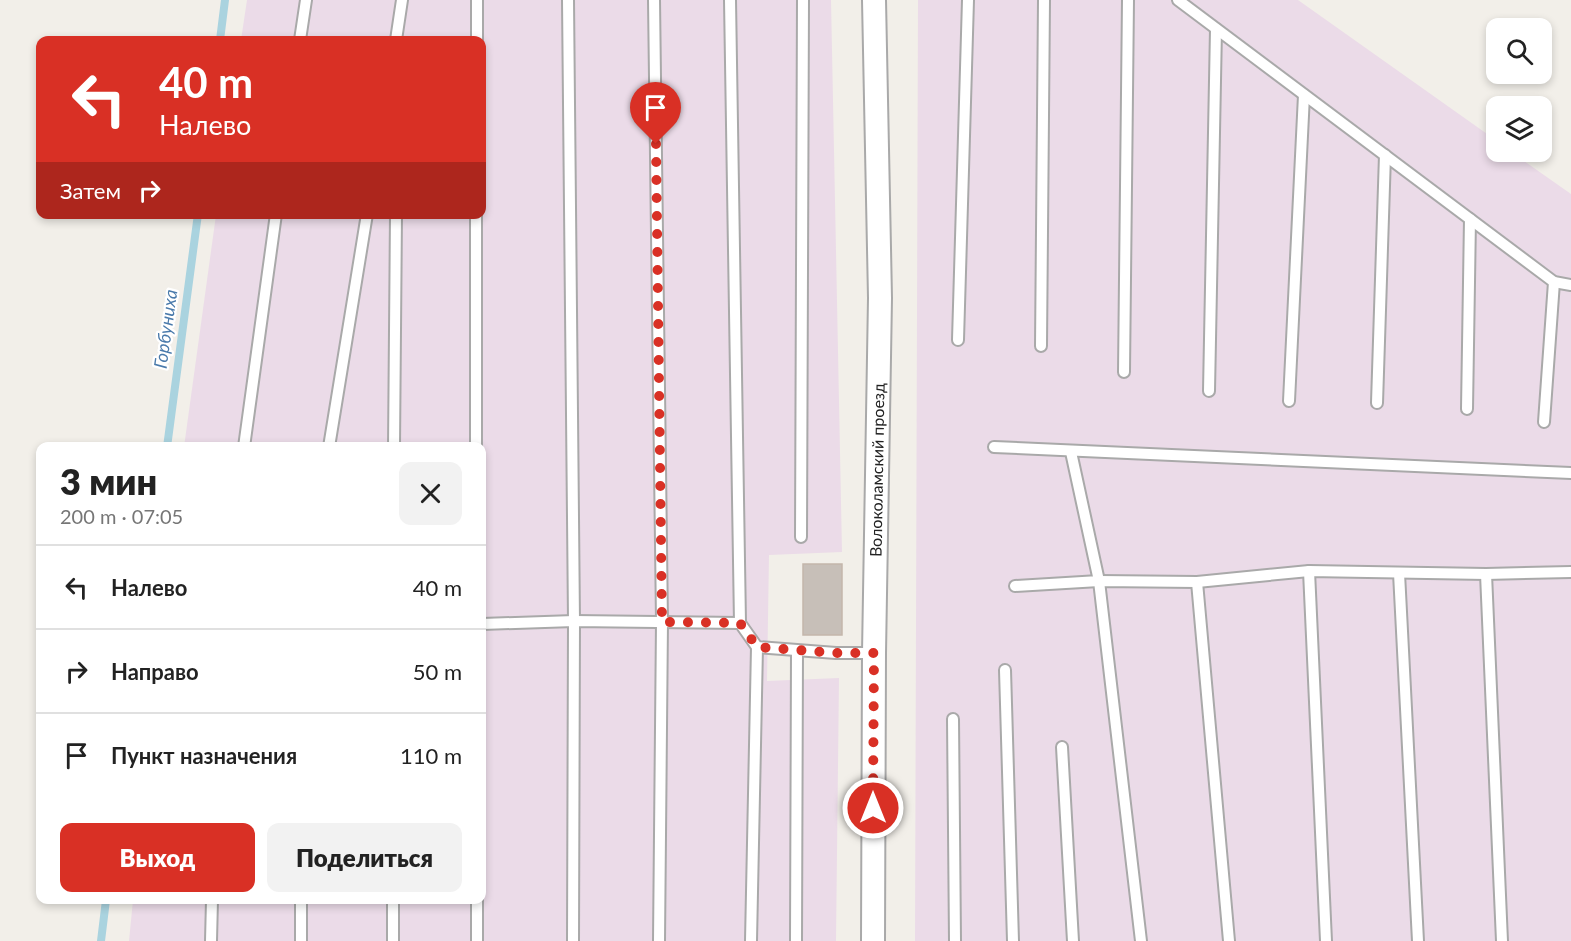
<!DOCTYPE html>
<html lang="ru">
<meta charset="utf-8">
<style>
body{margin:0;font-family:Lato,sans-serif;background:#f2f2f2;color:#222;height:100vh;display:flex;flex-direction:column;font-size:22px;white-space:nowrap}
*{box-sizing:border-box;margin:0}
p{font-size:20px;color:#767676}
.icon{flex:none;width:33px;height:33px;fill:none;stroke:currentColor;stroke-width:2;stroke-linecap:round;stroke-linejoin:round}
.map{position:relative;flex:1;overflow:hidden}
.sheet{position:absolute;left:36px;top:442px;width:450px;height:462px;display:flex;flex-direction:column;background:#fff;border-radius:12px;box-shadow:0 3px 9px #0003}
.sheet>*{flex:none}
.hud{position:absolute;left:36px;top:36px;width:450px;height:183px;border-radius:12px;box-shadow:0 3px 9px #0003;background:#d93025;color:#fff;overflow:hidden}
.fabs{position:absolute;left:1486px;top:18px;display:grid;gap:12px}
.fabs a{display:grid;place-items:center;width:66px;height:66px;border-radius:12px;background:#fff;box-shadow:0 3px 9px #0003;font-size:30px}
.pin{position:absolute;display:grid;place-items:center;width:51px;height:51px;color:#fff;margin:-62px -26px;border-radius:50% 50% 50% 0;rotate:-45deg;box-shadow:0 0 6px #0007}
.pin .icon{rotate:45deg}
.me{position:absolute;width:66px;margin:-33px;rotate:0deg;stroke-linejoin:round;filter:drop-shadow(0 0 4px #0008)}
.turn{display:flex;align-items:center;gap:21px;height:126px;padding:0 24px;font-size:27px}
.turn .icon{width:78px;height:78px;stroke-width:2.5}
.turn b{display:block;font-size:42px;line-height:51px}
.then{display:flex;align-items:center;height:57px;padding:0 24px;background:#0003;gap:12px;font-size:22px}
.round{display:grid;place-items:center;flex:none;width:63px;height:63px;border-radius:12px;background:#f2f2f2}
.overview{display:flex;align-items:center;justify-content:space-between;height:102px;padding:0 24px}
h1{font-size:36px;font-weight:800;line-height:45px}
.action{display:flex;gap:12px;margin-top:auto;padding:12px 24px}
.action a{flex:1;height:69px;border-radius:12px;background:#d93025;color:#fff;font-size:24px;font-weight:800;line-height:69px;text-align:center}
.action a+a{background:#f2f2f2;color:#222}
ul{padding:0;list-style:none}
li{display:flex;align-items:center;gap:18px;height:84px;padding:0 24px;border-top:2px solid #e0e0e0}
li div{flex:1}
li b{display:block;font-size:22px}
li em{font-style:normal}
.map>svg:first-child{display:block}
.industrial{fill:#ebdbe8}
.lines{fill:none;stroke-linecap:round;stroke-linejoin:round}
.stream{stroke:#aad3df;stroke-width:8}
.building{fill:#c7bfb8;stroke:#c4b6ab;stroke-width:1.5}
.service-casing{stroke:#a9a9a9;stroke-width:14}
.minor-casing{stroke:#a9a9a9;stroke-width:26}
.service{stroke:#fff;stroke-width:10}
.minor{stroke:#fff;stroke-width:22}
.route{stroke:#d93025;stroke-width:10;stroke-dasharray:0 18}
.labels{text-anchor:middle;stroke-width:4.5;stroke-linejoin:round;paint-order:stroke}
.street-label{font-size:16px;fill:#222;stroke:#fff}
.water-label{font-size:18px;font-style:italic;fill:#4a7aab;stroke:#fff}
</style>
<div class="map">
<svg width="1571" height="941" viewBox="0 0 1571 941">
<rect width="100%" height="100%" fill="#f2efe9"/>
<!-- industrial -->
<g class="industrial">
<polygon points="247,0 831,0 842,552 769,555 767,681 839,678 836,941 129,941 133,900 482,900 482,447 184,447 216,215 482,214 482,40 241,40"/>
<polygon points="918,0 1298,0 1497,141 1497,152 1511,152 1571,194 1571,941 915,941"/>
</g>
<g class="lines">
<!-- stream -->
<g class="stream">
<polyline points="220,40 225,0"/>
<polyline points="167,447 198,214"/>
<polyline points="101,941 106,900"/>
</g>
</g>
<!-- building -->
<rect class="building" x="803" y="564" width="39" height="71"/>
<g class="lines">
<defs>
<g id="service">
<polyline points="568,0 574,621 573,941"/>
<polyline points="654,0 662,622 659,941"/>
<polyline points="730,0 740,623"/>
<polyline points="1178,0 1554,282 1571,285"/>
<polyline points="300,40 306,0"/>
<polyline points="396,40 402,0"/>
<polyline points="477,40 477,0"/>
<polyline points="958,340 968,0"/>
<polyline points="1041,346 1044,0"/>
<polyline points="1124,372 1128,0"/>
<polyline points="1209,391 1216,29"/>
<polyline points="1289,401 1304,95"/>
<polyline points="1377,403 1385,155"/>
<polyline points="1467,409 1470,219"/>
<polyline points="1544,422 1554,282"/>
<polyline points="244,447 276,214"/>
<polyline points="329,447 367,214"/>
<polyline points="394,447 396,214"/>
<polyline points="476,447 476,214"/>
<polyline points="994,447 1571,473"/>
<polyline points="801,537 803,0"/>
<polyline points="1309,571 1326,941"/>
<polyline points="1399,573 1418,941"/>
<polyline points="1486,574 1502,941"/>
<polyline points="1197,582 1229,941"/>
<polyline points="1015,586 1099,581 1071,452"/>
<polyline points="482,624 574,621 740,623 757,647 836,653 874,653"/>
<polyline points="1005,670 1013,941"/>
<polyline points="953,719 955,941"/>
<polyline points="1062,747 1073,941"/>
<polyline points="301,900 301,941"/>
<polyline points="393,900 393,941"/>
<polyline points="477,900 477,941"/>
<polyline points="211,941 212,900"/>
<polyline points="751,941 757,647"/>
<polyline points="796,941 797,651"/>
<polyline points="1141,941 1099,581 1197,582 1309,571 1486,574 1571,572"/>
</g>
<g id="minor">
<path id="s1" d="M873 941 874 653 880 298 874 0"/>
</g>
</defs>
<!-- service casing -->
<use href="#service" class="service-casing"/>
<!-- minor casing -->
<use href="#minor" class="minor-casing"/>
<!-- service -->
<use href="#service" class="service"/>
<!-- minor -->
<use href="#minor" class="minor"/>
</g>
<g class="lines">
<!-- route -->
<polyline class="route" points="656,144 662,622 740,623 757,647 836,653 874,653 873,808"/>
</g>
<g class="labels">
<!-- street labels -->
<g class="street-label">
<text dy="6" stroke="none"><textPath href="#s1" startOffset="471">Волоколамский проезд</textPath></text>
</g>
<!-- water labels -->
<g class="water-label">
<text transform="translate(166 329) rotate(-82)" y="6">Горбуниха</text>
</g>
</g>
</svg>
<div class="fabs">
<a><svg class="icon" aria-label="search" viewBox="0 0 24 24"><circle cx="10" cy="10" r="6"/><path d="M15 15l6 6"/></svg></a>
<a><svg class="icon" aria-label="layers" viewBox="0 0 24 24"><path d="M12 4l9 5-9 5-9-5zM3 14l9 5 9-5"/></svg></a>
</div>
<div class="pin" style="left:656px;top:144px;background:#d93025"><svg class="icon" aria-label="arrive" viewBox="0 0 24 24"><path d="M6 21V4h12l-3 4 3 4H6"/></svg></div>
<svg class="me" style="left:873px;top:808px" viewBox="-20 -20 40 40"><circle r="17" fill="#d93025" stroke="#fff" stroke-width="3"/><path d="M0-11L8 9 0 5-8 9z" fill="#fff"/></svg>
<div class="hud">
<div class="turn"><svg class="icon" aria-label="left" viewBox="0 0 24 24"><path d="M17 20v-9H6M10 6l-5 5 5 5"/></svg><div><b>40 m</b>Налево</div></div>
<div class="then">Затем<svg class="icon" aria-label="right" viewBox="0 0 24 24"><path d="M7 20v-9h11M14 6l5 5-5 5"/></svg></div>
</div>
<section class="sheet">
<div class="overview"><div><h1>3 мин</h1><p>200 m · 07:05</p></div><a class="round"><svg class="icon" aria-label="close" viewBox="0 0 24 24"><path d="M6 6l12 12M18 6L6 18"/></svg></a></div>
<ul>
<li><svg class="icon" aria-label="left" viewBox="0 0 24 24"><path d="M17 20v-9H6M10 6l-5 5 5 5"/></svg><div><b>Налево</b></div><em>40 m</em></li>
<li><svg class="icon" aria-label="right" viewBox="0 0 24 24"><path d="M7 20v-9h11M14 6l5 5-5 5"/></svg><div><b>Направо</b></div><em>50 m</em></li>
<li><svg class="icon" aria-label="arrive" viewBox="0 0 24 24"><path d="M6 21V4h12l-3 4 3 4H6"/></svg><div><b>Пункт назначения</b></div><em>110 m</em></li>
</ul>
<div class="action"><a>Выход</a><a>Поделиться</a></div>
</section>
</div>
